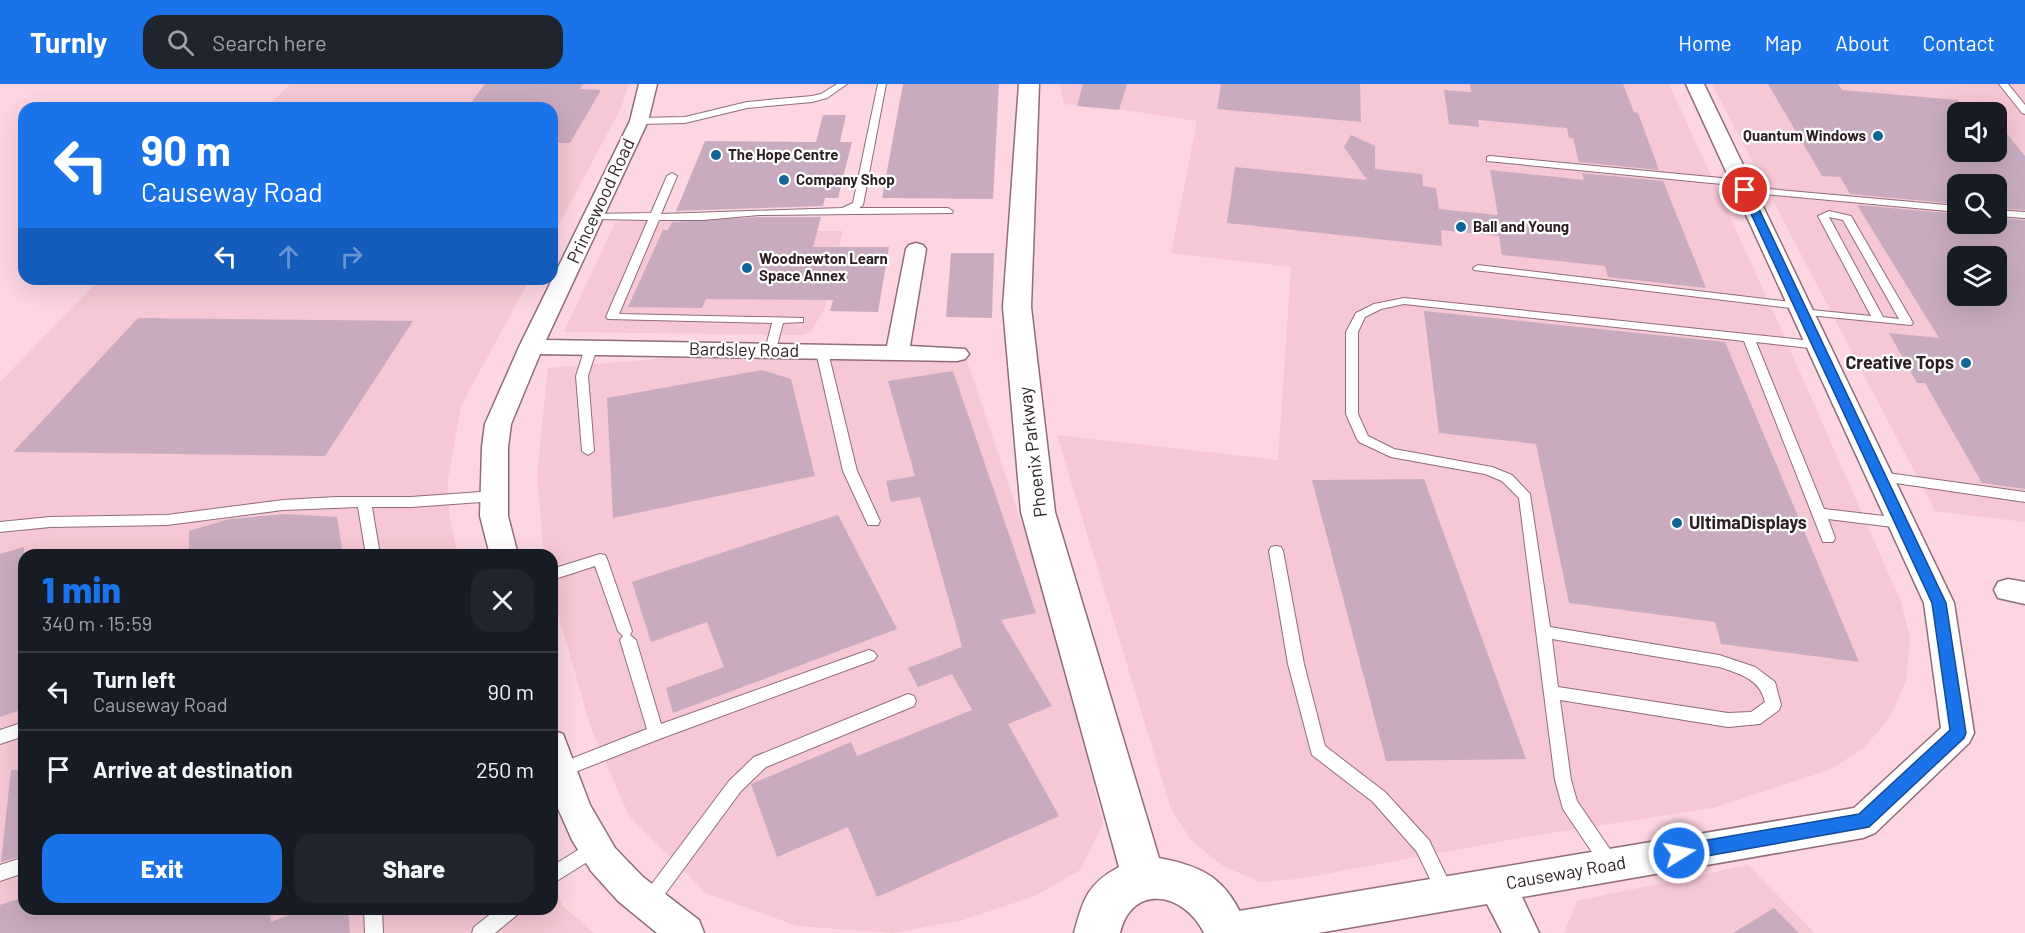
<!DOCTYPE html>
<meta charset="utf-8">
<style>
body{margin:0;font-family:Barlow,sans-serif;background:#20242c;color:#f1f3f6;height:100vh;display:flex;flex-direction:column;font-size:22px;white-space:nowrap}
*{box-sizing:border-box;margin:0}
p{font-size:20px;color:#9ea1a6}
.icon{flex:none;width:33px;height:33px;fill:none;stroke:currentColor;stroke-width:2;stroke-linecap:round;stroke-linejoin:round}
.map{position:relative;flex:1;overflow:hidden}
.side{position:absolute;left:18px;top:465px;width:540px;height:366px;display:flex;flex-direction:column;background:#171b24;border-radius:18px;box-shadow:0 6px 24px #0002}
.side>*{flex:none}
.guide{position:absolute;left:18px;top:18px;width:540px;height:183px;border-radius:18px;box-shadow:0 6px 24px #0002;background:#1a73e8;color:#fff;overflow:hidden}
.controls{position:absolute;left:1947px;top:18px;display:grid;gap:12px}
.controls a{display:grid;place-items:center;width:60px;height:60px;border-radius:12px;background:#171b24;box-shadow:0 6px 24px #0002;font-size:30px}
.pin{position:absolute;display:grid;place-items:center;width:51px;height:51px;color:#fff;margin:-26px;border:3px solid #fff;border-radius:50%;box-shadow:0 2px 6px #0007}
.me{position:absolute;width:66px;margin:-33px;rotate:80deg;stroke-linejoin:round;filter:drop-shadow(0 0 4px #0008)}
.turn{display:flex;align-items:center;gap:21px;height:126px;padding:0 24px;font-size:27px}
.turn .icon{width:78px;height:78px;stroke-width:2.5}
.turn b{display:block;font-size:42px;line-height:51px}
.lanes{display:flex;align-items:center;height:57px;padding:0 24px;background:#0003;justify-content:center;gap:30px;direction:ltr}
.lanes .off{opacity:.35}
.round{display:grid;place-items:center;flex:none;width:63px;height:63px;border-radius:18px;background:#20242c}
.summary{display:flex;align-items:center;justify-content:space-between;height:102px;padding:0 24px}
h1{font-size:36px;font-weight:800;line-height:45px;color:#1a73e8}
.button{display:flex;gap:12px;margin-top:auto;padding:12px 24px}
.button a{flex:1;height:69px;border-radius:18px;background:#1a73e8;color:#fff;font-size:24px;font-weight:800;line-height:69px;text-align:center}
.button a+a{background:#20242c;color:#f1f3f6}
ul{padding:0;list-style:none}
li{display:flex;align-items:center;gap:18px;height:78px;padding:0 24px;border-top:2px solid #363941}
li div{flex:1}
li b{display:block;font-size:22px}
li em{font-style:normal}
header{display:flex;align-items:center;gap:36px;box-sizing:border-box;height:84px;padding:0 30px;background:#1a73e8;color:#fff}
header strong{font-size:28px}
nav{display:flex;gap:33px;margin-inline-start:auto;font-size:21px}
.search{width:420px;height:54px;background:#20242c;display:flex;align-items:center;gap:15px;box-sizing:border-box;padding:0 21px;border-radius:18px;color:#9ea1a6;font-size:22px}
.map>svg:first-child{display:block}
.built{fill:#f6c7d4;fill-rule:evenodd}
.building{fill:#c9abc0;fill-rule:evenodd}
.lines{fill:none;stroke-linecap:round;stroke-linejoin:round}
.lane-casing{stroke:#906d77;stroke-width:2}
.street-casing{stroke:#906d77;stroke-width:3}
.primary-casing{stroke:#906d77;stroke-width:3}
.lane{fill:#fff;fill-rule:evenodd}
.street{fill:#fff;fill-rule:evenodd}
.primary{fill:#fff;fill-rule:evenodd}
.route{fill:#1a73e8;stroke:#114b97;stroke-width:1.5}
.poi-dot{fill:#116596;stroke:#fff;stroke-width:2}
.labels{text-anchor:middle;stroke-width:4.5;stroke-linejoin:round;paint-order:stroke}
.far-poi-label{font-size:15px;font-weight:bold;fill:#2d1f23;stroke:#fff;text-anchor:start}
.street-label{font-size:18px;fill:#2d1f23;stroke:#fff}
.poi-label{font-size:18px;font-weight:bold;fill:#2d1f23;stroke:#fff;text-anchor:end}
</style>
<header>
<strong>Turnly</strong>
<div class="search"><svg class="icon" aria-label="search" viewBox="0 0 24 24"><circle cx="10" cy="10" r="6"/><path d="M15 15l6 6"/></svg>Search here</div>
<nav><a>Home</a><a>Map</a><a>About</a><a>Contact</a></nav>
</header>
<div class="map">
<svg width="2025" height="849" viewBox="0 0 2025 849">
<rect width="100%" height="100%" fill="#fdd6e1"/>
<!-- built -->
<g class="built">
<polygon points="290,0 629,0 621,24 552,153 552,24 266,24"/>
<polygon points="1060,0 1669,0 1777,236 1901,518 1910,554 1906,597 1890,633 1864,664 1829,686 1713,724 1531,752 1297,795 1260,798 1223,782 1192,757 1171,725 1057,351 1278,376 1291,183 1171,169 1197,37 1124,26 1064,20"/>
<path d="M1712 0H2025V438L1935 427ZM1958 28H1996V68H1958ZM1958 100H1996V140H1958ZM1958 172H1996V212H1958Z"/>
<polygon points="623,137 728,138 725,147 843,147 824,226 811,247 804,251 564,248 615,139"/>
<polygon points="100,195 530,195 461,322 448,395 449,432 458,471 24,471 24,825 552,825 552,800 563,822 594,849 0,849 0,298"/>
<polygon points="667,274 967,277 1055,539 1103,740 1080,786 1035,812 963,836 893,849 797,842 706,809 629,732 590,641 552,508 552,471 544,471 537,393 548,284"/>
<polygon points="1748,781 1815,849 1564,849 1577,817"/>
</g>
<!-- building -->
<g class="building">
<polygon points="485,0 583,0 580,5 601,6 570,59 552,59 552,24 467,24"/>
<polygon points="903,0 999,0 993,115 882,114"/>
<polygon points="1083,0 1127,0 1119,26 1077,22"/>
<polygon points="1221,0 1360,0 1361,38 1217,25"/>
<polygon points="1470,0 1623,0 1634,28 1638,29 1659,86 1579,78 1573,54 1569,54 1567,44 1478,36 1479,43 1449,40 1444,6 1471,8"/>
<polygon points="1768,0 1838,0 1842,6 1958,16 1958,68 1996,68 1996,37 2025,72 2025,126 1996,124 1996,100 1958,100 1958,120 1850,110 1840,93 1822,92"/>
<polygon points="823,31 846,31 840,58 852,58 838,114 825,114 823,122 676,127 705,57 816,58"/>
<polygon points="1351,51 1375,62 1375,85 1422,90 1423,102 1436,104 1439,125 1498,131 1490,86 1584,96 1582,89 1663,97 1706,204 1608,193 1605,182 1502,171 1499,152 1441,146 1442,162 1227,139 1235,83 1367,96 1344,63"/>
<path d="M1857 121 1958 130V140H1996V134L2025 136V405L1982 399 1925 299H1917L1889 249 1939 254ZM1958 172H1996V212H1958Z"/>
<polygon points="759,133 821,133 813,163 889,163 878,228 830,227 833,216 706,215 702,224 628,223 663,146 668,146 672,138"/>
<polygon points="951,169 994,169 992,234 946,233"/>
<polygon points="1424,227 1725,258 1859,578 1721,560 1715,538 1569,519 1536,360 1439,349"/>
<polygon points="138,234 413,237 325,372 13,368"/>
<polygon points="762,286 791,295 815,392 613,434 607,314"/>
<polygon points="953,287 1036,529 1001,536 1052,622 1008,640 1059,732 877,813 848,743 777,773 751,700 851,658 857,672 972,626 952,590 918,603 908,584 962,563 920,413 891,418 886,397 915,392 888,297"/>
<polygon points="1424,395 1526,675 1386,677 1312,396"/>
<polygon points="286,430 337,433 343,471 189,471 189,447 229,435"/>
<polygon points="838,431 897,545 673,629 666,604 724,583 707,538 651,558 632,498"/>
<polygon points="24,463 24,625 0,633 0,470"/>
<polygon points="11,686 24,686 24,771 1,778"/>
<polygon points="24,813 24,825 270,825 271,838 304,825 348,825 350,849 0,849 0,821"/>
<polygon points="1774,824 1799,849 1733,849"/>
</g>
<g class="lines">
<defs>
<g id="lane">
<polygon points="837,0 847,0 827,14 812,18 747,24 685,39 639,40 634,37 639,34 685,33 747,18 812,12 821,10"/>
<polygon points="878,0 886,0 863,121 859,124 948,124 953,127 952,129 759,131 703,136 659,136 619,230 803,234 803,238 783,239 775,269 771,270 765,266 772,239 608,235 606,233 648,136 595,135 591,134 591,130 651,129 667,92 672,89 677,92 661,130 842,124 853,119"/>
<polygon points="1999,0 2008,0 2025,21 2025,30 2022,29"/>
<polygon points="1490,72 1742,96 1747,99 1742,102 1487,77 1487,73"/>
<polygon points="1745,103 1958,122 1958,128 1742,108 1742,104"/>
<polygon points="1996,126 2025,128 2025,134 1996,132"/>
<path d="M1829 127 1851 132 1913 239 1911 241 1798 230V226L1802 225 1871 232 1818 132ZM1829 133 1843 136 1899 235 1883 233Z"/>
<polygon points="1478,181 1799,219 1805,222 1799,225 1474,186 1473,184"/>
<path d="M1404 214 1822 258 1824 261 1818 265 1756 258 1824 425 1901 434 1908 439 1901 444 1828 435 1835 454 1833 458H1823L1744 257 1404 220 1381 225 1365 233 1358 248V330L1368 352 1394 365 1492 383 1512 391 1530 410 1550 543 1719 571 1755 583 1775 598 1781 621 1779 626 1760 640 1728 643 1560 616 1571 696 1577 717 1616 774 1619 780 1616 786 1610 788 1604 786 1563 725 1555 696 1519 414 1502 397 1485 390 1391 373 1359 358 1357 355 1346 330V248L1356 229 1374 220ZM1552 555 1719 583C1740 590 1760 595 1765 618L1751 628 1728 629 1558 603Z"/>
<polygon points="591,260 597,264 588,292 594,367 588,371 582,367 576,292 585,264"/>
<polygon points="822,264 828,268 857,387 880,437 878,441 868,441 843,387 816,268"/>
<polygon points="1880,388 2025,408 2025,418 1875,396 1873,393"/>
<polygon points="495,407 502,412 495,417 411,423 372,423 380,471 366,471 358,423 283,426 167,441 50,443 0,448 0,438 50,433 167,431 283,416 336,413 411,413"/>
<polygon points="1276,462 1281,463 1283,467 1304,580 1325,662 1385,708 1429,756 1455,810 1452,816 1446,819 1440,816 1417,768 1373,718 1312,671 1288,580 1269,467 1271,463"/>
<polygon points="600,470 605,471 607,475 632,547 630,551 636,556 661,640 869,566 874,568 877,572 874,576 662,654 565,692 559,694 553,692 553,682 647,645 620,556 623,552 618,547 595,482 552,496 552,485"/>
<polygon points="908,610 914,612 916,617 914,622 766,683 741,707 654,825 648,828 642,825 639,819 642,813 729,697 754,673"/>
<polygon points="24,638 24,652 0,660 0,646"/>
<polygon points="594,756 600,758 603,764 600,770 552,800 552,782"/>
<polygon points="24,773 24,789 0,797 0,781"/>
<polygon points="364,825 382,825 383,849 365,849"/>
<polygon points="497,825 520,825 517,831 495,849 472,849 474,843"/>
</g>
<g id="street">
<polygon points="639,0 657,0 648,37 546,256 887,262 906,165 909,161 916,159 923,161 926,165 910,262 965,265 969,270 965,275 957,277 540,270 511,340 508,363 508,432 518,471 490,471 480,432 482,363 485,340 519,263 630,37"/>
<polygon points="1686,0 1704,0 1954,519 1974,649 1969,659 1875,749 1863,754 1522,813 1539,849 1502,849 1487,820 1318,849 1209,849 1214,834 1227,829 1854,724 1941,644 1924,519"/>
<polygon points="2008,495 2025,498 2025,520 1998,514 1994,506 1998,498"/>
<polygon points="552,646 563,650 590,721 615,764 643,793 699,836 704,849 657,849 618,817 591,787 572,756 552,711"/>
</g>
<path id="primary" d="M1019 0H1039L1031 223 1055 428 1159 774C1213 784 1229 800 1250 849H1204C1185 809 1132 798 1120 849H1074C1083 816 1087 800 1119 783L1021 428 1003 223Z"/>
</defs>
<!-- lane casing -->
<use href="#lane" class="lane-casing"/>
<!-- street casing -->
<use href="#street" class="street-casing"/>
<!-- primary casing -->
<use href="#primary" class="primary-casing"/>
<!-- lane -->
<use href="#lane" class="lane"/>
<!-- street -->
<use href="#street" class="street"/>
<!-- primary -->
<use href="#primary" class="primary"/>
</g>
<!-- route -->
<polygon class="route" points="1741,103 1750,106 1946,519 1966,649 1964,654 1869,743 1679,777 1673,775 1670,769 1673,763 1679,761 1859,730 1950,646 1932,519 1740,106"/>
<!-- markers -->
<g class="poi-dot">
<circle cx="1878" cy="52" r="6"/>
<circle cx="716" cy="71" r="6"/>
<circle cx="784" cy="96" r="6"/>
<circle cx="1461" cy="143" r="6"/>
<circle cx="747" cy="184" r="6"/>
<circle cx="1966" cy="279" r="6"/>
<circle cx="1677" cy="439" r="6"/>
</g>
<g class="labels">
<!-- far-poi labels -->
<g class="far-poi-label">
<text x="1866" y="57" text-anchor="end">Quantum Windows</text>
<text x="728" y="76">The Hope Centre</text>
<text x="796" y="101">Company Shop</text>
<text x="1473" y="148">Ball and Young</text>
<text x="759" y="180">Woodnewton Learn<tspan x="759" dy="17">Space Annex</tspan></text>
</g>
<!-- street labels -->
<g class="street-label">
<text transform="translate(601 117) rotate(-65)" y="6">Princewood Road</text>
<text transform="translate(744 266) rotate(1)" y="6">Bardsley Road</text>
<text transform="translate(1033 368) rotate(-97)" y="6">Phoenix Parkway</text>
<text transform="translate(1566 789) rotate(-10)" y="6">Causeway Road</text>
</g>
<!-- poi labels -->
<g class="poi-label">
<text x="1954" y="285">Creative Tops</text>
<text x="1689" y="445" text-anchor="start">UltimaDisplays</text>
</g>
</g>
</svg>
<div class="controls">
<a><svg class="icon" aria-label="sound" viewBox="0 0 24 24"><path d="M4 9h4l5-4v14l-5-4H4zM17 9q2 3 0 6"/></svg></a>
<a><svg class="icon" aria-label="search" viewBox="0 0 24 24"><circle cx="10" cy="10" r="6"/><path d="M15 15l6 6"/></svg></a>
<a><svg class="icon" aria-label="layers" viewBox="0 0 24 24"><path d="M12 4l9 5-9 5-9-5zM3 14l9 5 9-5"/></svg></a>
</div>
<div class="pin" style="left:1745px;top:106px;background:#d93025"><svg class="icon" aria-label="arrive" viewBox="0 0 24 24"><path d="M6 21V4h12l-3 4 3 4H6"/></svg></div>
<svg class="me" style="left:1679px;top:769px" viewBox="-20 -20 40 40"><circle r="17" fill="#1a73e8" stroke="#fff" stroke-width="3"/><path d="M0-11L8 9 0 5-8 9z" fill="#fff"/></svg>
<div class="guide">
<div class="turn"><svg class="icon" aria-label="left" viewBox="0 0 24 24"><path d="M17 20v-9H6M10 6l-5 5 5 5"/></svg><div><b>90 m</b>Causeway Road</div></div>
<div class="lanes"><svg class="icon" aria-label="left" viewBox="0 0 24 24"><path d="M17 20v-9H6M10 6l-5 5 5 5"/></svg><svg class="icon off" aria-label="ahead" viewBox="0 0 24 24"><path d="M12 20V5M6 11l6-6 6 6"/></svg><svg class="icon off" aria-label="right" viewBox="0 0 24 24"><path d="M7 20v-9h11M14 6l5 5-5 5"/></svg></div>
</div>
<section class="side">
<div class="summary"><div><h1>1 min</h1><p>340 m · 15:59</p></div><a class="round"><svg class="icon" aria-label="close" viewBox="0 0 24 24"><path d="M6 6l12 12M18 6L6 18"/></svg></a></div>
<ul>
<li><svg class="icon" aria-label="left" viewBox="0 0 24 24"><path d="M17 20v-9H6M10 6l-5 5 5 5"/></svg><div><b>Turn left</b><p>Causeway Road</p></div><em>90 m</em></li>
<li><svg class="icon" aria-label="arrive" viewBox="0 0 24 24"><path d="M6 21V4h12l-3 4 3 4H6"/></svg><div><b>Arrive at destination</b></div><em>250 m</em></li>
</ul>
<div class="button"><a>Exit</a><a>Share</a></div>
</section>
</div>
